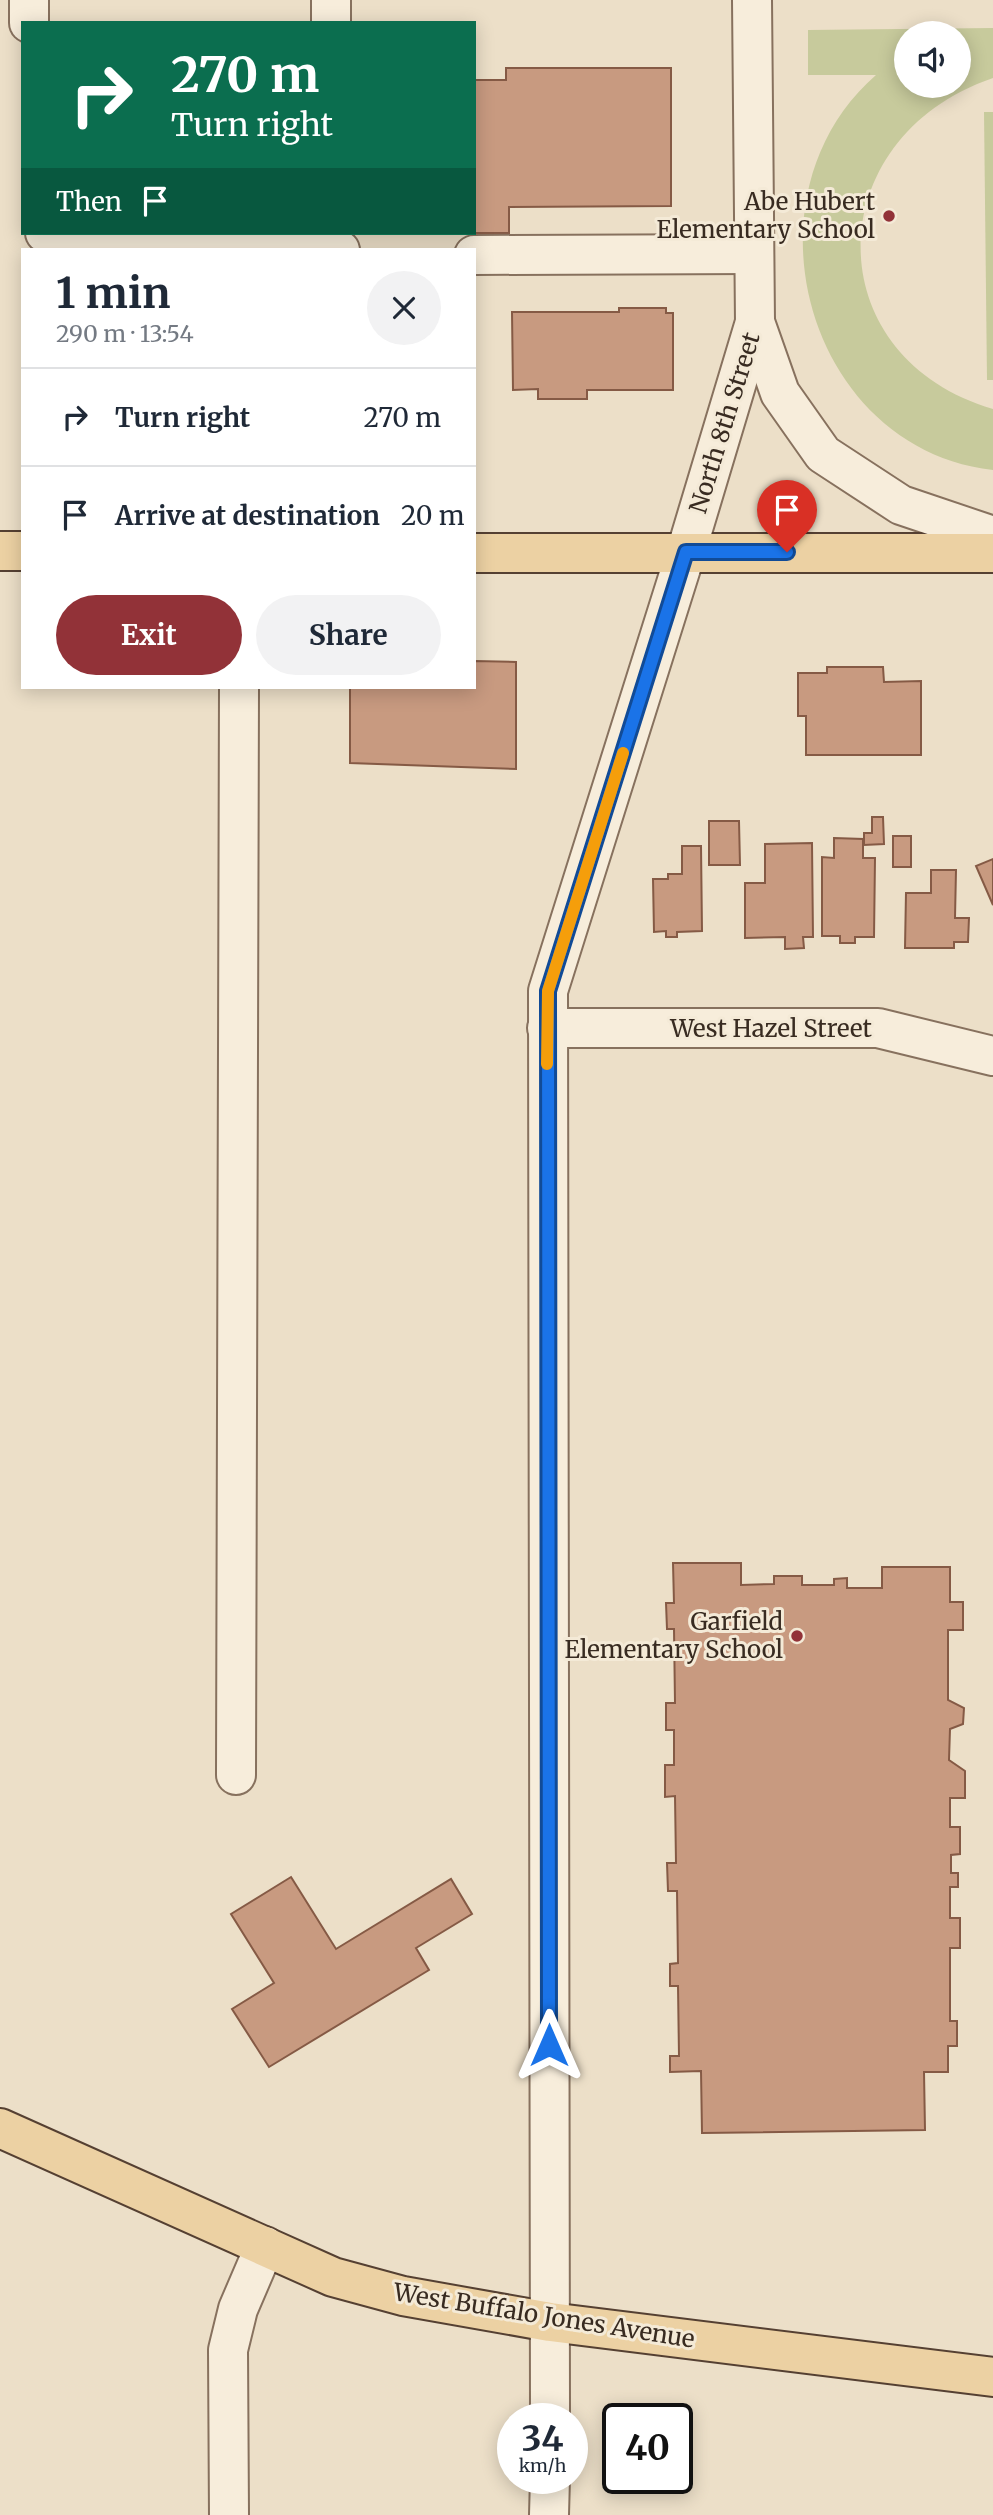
<!DOCTYPE html>
<meta charset="utf-8">
<style>
body{margin:0;font-family:Merriweather,serif;background:#f2f2f3;color:#1f2937;height:100vh;display:flex;flex-direction:column;font-size:26px;white-space:nowrap}
*{box-sizing:border-box;margin:0}
p{font-size:23px;color:#747a83}
.icon{flex:none;width:38px;height:38px;fill:none;stroke:currentColor;stroke-width:2;stroke-linecap:round;stroke-linejoin:round}
.map{position:relative;flex:1;overflow:hidden}
.panel{position:absolute;left:21px;top:248px;width:455px;height:441px;display:flex;flex-direction:column;background:#fff;border-radius:0px;box-shadow:0 4px 18px #0003}
.panel>*{flex:none}
.guide{position:absolute;left:21px;top:21px;width:455px;height:214px;border-radius:0px;box-shadow:0 4px 18px #0003;background:#0b6e4f;color:#fff;overflow:hidden}
.buttons{position:absolute;left:894px;top:21px;display:grid;gap:14px}
.buttons a{display:grid;place-items:center;width:77px;height:77px;border-radius:50%;background:#fff;box-shadow:0 4px 18px #0003;font-size:35px}
.speed{position:absolute;left:497px;top:2403px;display:flex;gap:14px;font-size:35px;font-weight:700;text-align:center}
.speed>*{display:grid;place-content:center;width:91px;height:91px;border-radius:50%;background:#fff;box-shadow:0 4px 18px #0003;line-height:1}
.speed small{font-size:18px;font-weight:400}
.speed .limit{border:4px solid #111;border-radius:10px;background:#fff;color:#111}
.pin{position:absolute;display:grid;place-items:center;width:60px;height:60px;color:#fff;margin:-72px -30px;border-radius:50% 50% 50% 0;rotate:-45deg;box-shadow:0 0 7px #0007}
.pin .icon{rotate:45deg}
.me{position:absolute;width:77px;margin:-38px;rotate:0deg;stroke-linejoin:round;filter:drop-shadow(0 0 5px #0008)}
.turn{display:flex;align-items:center;gap:24px;height:147px;padding:0 35px;font-size:32px}
.turn .icon{width:91px;height:91px;stroke-width:2.5}
.turn b{display:block;font-size:49px;line-height:60px}
.then{display:flex;align-items:center;height:66px;padding:0 35px;background:#0003;gap:14px;font-size:26px}
.round{display:grid;place-items:center;flex:none;width:74px;height:74px;border-radius:37px;background:#f2f2f3}
.head{display:flex;align-items:center;justify-content:space-between;height:119px;padding:0 35px}
h1{font-size:42px;font-weight:700;line-height:52px}
.button{display:flex;gap:14px;margin-top:auto;padding:14px 35px}
.button a{flex:1;height:80px;border-radius:42px;background:#923238;color:#fff;font-size:28px;font-weight:700;line-height:80px;text-align:center}
.button a+a{background:#f2f2f3;color:#1f2937}
ul{padding:0;list-style:none}
li{display:flex;align-items:center;gap:21px;height:98px;padding:0 35px;border-top:2px solid #e0e1e3}
li div{flex:1}
li b{display:block;font-size:26px}
li em{font-style:normal}
.map>svg:first-child{display:block}
.green{fill:#c7ca9c;fill-rule:evenodd}
.building{fill:#c89a80;stroke:#855a45;stroke-width:2}
.lines{fill:none;stroke-linecap:round;stroke-linejoin:round}
.minor-casing{stroke:#87715e;stroke-width:42}
.major-casing{stroke:#554032;stroke-width:42}
.minor{stroke:#f7eddb;stroke-width:38}
.major{stroke:#ecd1a3;stroke-width:38}
.route-casing{stroke:#114b97;stroke-width:18}
.route{stroke:#1a73e8;stroke-width:12}
.slow{stroke:#f59e0b;stroke-width:12}
.poi-dot{fill:#923238;stroke:#f4ead7;stroke-width:2.5}
.labels{text-anchor:middle;stroke-width:6;stroke-linejoin:round;paint-order:stroke}
.poi-label{font-size:24px;fill:#382b21;stroke:#f4ead7;text-anchor:end}
.street-label{font-size:24px;fill:#382b21;stroke:#f4ead7}
</style>
<div class="map">
<svg width="993" height="2515" viewBox="0 0 993 2515">
<rect width="100%" height="100%" fill="#ecdfc8"/>
<!-- green -->
<g class="green">
<path d="M993 28V78C819 137 814 356 993 409V470C807 449 737 196 876 75H808V30ZM906 33H959V86H906Z"/>
<polygon points="984,112 993,112 993,380 987,380"/>
</g>
<!-- building -->
<g class="building">
<polygon points="506,68 671,68 671,206 509,207 509,233 390,233 474,233 474,80 506,80"/>
<polygon points="619,308 666,308 666,313 673,313 673,390 587,390 587,399 538,399 538,389 513,390 512,312 619,312"/>
<polygon points="474,661 516,662 516,769 350,763 350,688 474,688"/>
<polygon points="827,667 883,667 884,682 921,681 921,755 806,755 806,716 798,716 798,673 827,673"/>
<polygon points="872,817 883,817 884,844 864,845 864,833 872,833"/>
<polygon points="709,821 739,821 740,865 709,865"/>
<rect x="893" y="836" width="18" height="31"/>
<polygon points="834,838 863,839 863,858 875,858 874,937 855,937 855,943 840,943 840,936 822,936 822,857 834,858"/>
<polygon points="812,843 813,937 803,937 804,948 785,949 785,937 745,938 745,883 765,883 765,844"/>
<polygon points="682,846 701,846 702,931 677,932 677,937 666,937 666,931 654,932 653,879 668,879 668,874 682,874"/>
<polygon points="993,859 993,905 976,866"/>
<polygon points="931,870 956,870 955,918 969,918 968,942 954,942 954,948 905,948 906,893 931,893"/>
<polygon points="673,1563 741,1563 741,1585 774,1584 774,1576 802,1576 802,1585 834,1585 834,1579 847,1578 847,1588 882,1588 882,1567 950,1567 950,1602 963,1602 963,1630 948,1630 948,1700 964,1708 963,1724 950,1729 949,1760 965,1771 965,1798 950,1798 950,1827 960,1827 960,1854 951,1855 951,1873 958,1873 958,1887 950,1887 950,1918 960,1918 960,1948 950,1948 950,2021 957,2021 957,2046 948,2046 948,2072 924,2072 925,2130 702,2133 701,2071 670,2072 670,2056 679,2056 678,1986 670,1986 670,1964 678,1963 677,1891 668,1891 667,1863 676,1863 675,1796 665,1797 665,1765 674,1765 674,1730 666,1730 666,1703 675,1703 674,1629 667,1629 666,1603 674,1603"/>
<polygon points="291,1877 336,1949 451,1879 472,1914 416,1948 429,1970 269,2067 232,2009 274,1983 231,1914"/>
</g>
<g class="lines">
<defs>
<g id="minor">
<polyline points="29,0 29,23"/>
<polyline points="331,0 331,23"/>
<polyline points="45,233 66,241 304,242 340,250"/>
<polyline points="474,255 754,254"/>
<polyline points="755,322 780,393 823,454 901,505 993,536"/>
<polyline points="547,1028 878,1028 993,1056"/>
<polyline points="236,1775 239,688"/>
<polyline points="550,2418 548,991 686,552 755,322 752,0"/>
<polyline points="229,2515 228,2350 238,2309 265,2246"/>
<polyline points="549,2515 550,2478"/>
</g>
<g id="major">
<polyline points="0,551 23,551"/>
<polyline points="474,553 993,553"/>
<polyline points="0,2128 333,2277 403,2296 550,2322 993,2377"/>
</g>
</defs>
<!-- minor casing -->
<use href="#minor" class="minor-casing"/>
<!-- major casing -->
<use href="#major" class="major-casing"/>
<!-- minor -->
<use href="#minor" class="minor"/>
<!-- major -->
<use href="#major" class="major"/>
</g>
<g class="lines">
<defs>
<polyline id="route" points="549,2045 548,991 686,552 787,552"/>
</defs>
<!-- route casing -->
<use href="#route" class="route-casing"/>
<!-- route -->
<use href="#route" class="route"/>
<!-- slow -->
<polyline class="slow" points="547,1064 548,991 623,753"/>
</g>
<!-- markers -->
<g class="poi-dot">
<circle cx="889" cy="216" r="7"/>
<circle cx="797" cy="1636" r="7"/>
</g>
<g class="labels">
<!-- poi labels -->
<g class="poi-label">
<text x="875" y="210">Abe Hubert<tspan x="875" dy="28">Elementary School</tspan></text>
<text x="783" y="1630">Garfield<tspan x="783" dy="28">Elementary School</tspan></text>
</g>
<!-- street labels -->
<g class="street-label">
<text transform="translate(725 423) rotate(-73)" y="8">North 8th Street</text>
<text x="771" y="1037">West Hazel Street</text>
<text transform="translate(544 2316) rotate(9)" y="8">West Buffalo Jones Avenue</text>
</g>
</g>
</svg>
<div class="buttons">
<a><svg class="icon" aria-label="sound" viewBox="0 0 24 24"><path d="M4 9h4l5-4v14l-5-4H4zM17 9q2 3 0 6"/></svg></a>
</div>
<div class="speed"><div>34<small>km/h</small></div><div class="limit">40</div></div>
<div class="pin" style="left:787px;top:552px;background:#d93025"><svg class="icon" aria-label="arrive" viewBox="0 0 24 24"><path d="M6 21V4h12l-3 4 3 4H6"/></svg></div>
<svg class="me" style="left:549px;top:2045px" viewBox="-20 -20 40 40"><path d="M0-17L14 15 0 8-14 15z" fill="#1a73e8" stroke="#fff" stroke-width="4"/></svg>
<div class="guide">
<div class="turn"><svg class="icon" aria-label="right" viewBox="0 0 24 24"><path d="M7 20v-9h11M14 6l5 5-5 5"/></svg><div><b>270 m</b>Turn right</div></div>
<div class="then">Then<svg class="icon" aria-label="arrive" viewBox="0 0 24 24"><path d="M6 21V4h12l-3 4 3 4H6"/></svg></div>
</div>
<section class="panel">
<div class="head"><div><h1>1 min</h1><p>290 m · 13:54</p></div><a class="round"><svg class="icon" aria-label="close" viewBox="0 0 24 24"><path d="M6 6l12 12M18 6L6 18"/></svg></a></div>
<ul>
<li><svg class="icon" aria-label="right" viewBox="0 0 24 24"><path d="M7 20v-9h11M14 6l5 5-5 5"/></svg><div><b>Turn right</b></div><em>270 m</em></li>
<li><svg class="icon" aria-label="arrive" viewBox="0 0 24 24"><path d="M6 21V4h12l-3 4 3 4H6"/></svg><div><b>Arrive at destination</b></div><em>20 m</em></li>
</ul>
<div class="button"><a>Exit</a><a>Share</a></div>
</section>
</div>
